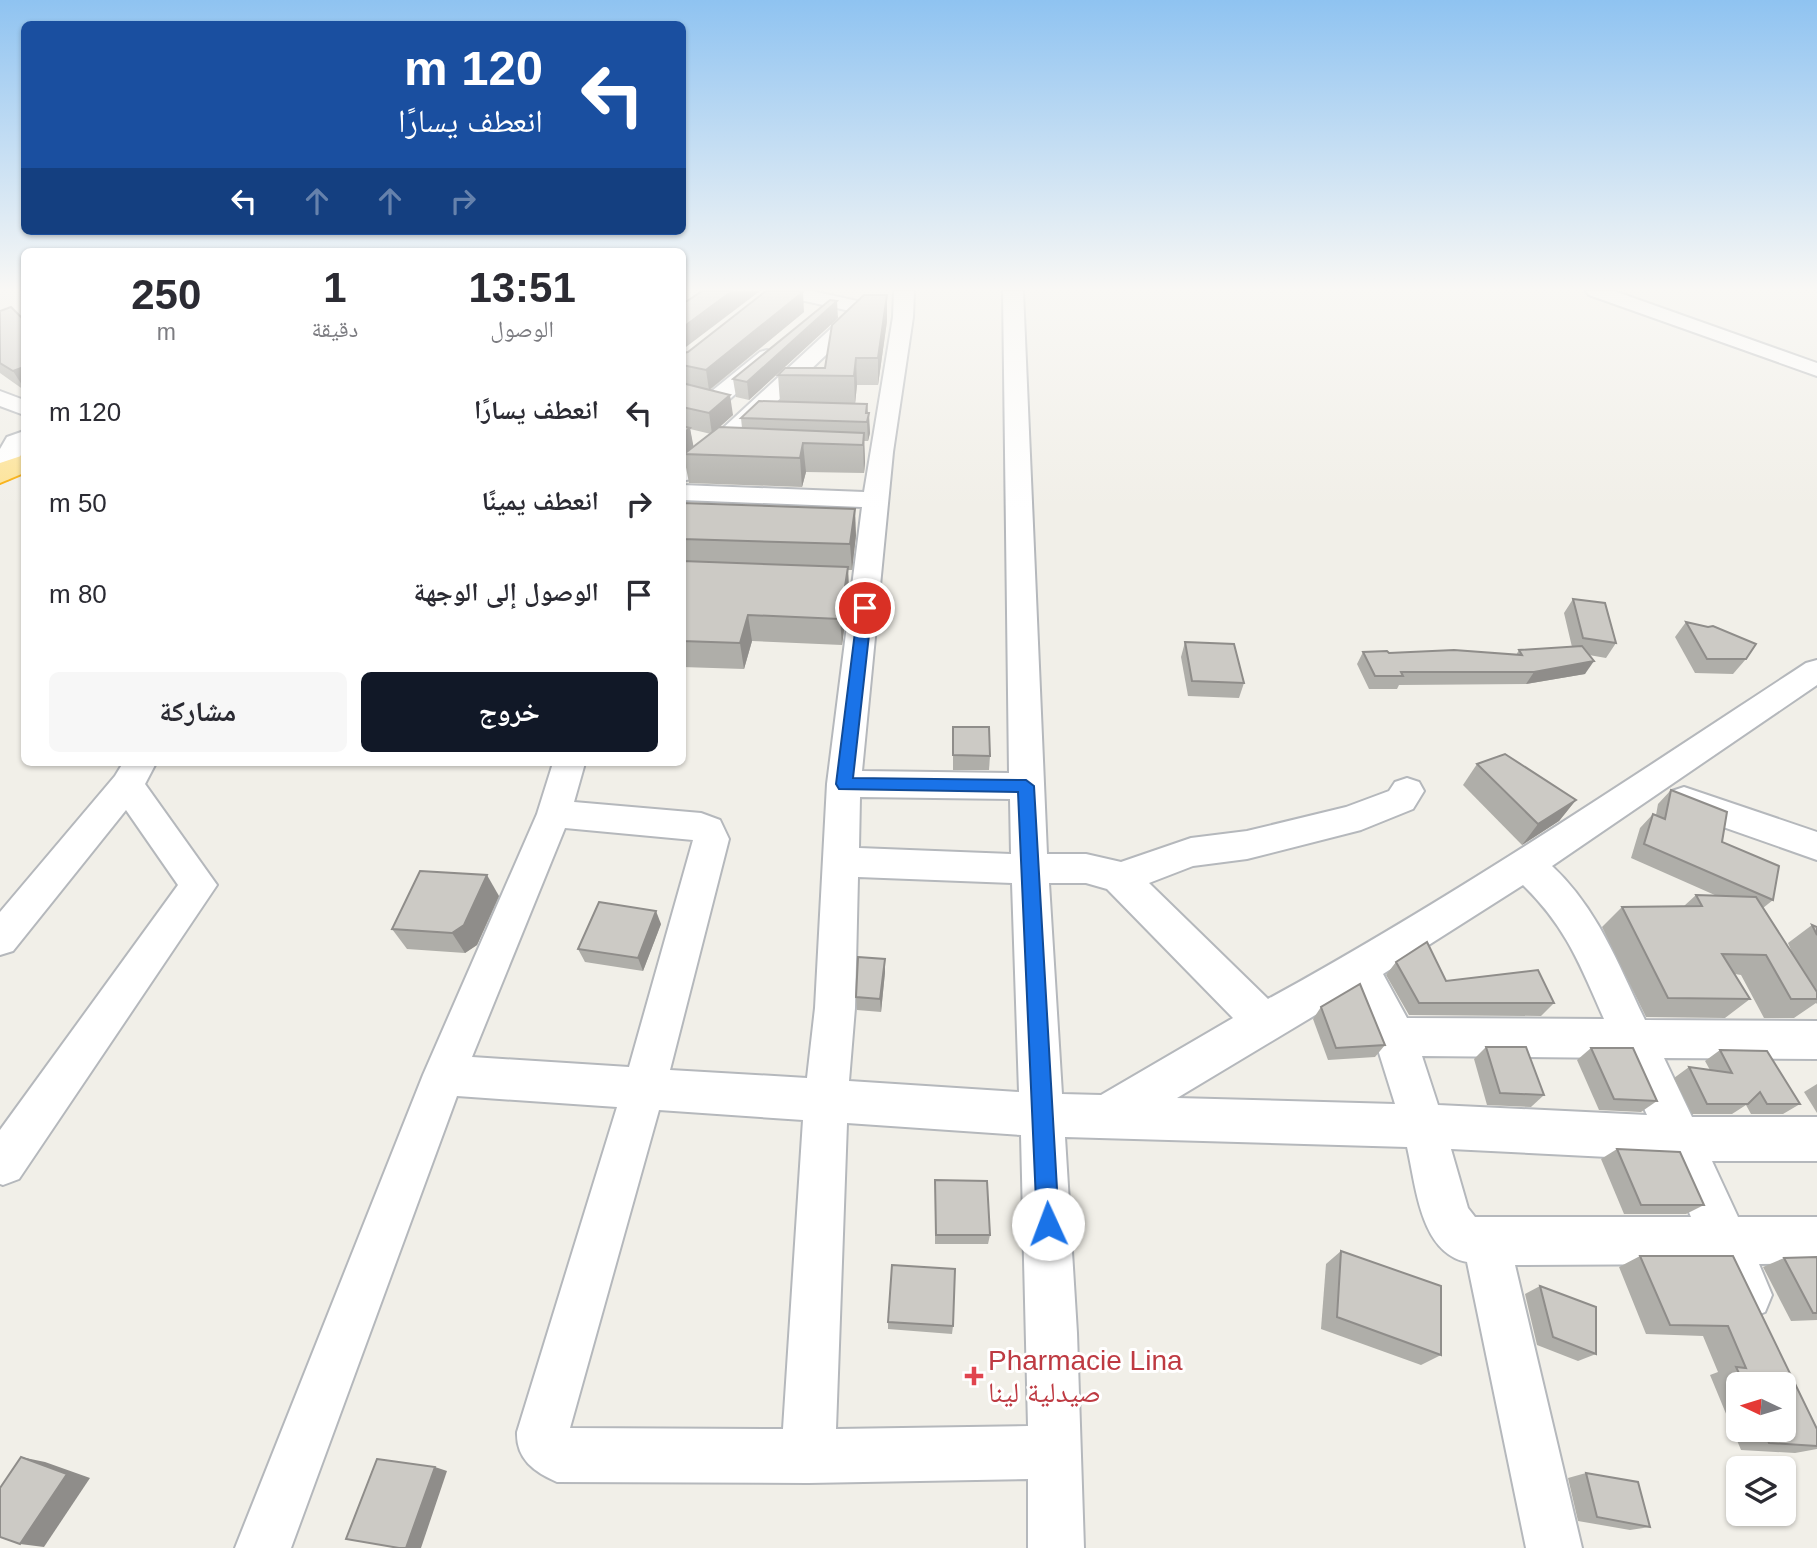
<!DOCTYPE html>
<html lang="ar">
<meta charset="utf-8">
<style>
body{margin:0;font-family:Helvetica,"Noto Naskh Arabic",sans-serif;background:#f7f7f7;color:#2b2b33;direction:rtl;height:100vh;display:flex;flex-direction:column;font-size:26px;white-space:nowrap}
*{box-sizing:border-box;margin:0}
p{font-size:23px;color:#7c7c81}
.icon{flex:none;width:38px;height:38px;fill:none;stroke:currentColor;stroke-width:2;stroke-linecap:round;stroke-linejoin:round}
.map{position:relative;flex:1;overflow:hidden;direction:ltr}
.panel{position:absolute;left:21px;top:248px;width:665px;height:518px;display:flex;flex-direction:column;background:#fff;border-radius:10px;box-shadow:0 2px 5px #0004;direction:rtl}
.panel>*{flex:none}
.banner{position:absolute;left:21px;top:21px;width:665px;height:214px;border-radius:10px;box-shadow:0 2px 5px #0004;direction:rtl;background:#1a4fa0;color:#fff;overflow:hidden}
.needle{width:46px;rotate:274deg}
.buttons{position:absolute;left:1726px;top:1372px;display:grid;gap:14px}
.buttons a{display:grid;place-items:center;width:70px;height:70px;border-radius:10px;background:#fff;box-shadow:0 2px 5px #0004;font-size:35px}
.pin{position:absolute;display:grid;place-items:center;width:60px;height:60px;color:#fff;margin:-30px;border:4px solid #fff;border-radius:50%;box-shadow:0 2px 7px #0007}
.me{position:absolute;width:77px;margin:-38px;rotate:358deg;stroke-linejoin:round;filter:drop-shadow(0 0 5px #0008)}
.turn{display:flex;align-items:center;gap:24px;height:147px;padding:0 28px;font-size:32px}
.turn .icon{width:91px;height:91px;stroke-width:2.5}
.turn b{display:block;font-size:49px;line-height:60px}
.lanes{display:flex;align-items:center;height:66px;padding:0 28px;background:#0003;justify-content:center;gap:35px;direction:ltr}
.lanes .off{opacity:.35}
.eta{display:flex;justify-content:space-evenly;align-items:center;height:119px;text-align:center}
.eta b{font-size:42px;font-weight:800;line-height:49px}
.action{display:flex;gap:14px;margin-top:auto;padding:14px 28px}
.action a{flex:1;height:80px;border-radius:10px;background:#111827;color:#fff;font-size:28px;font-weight:800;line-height:80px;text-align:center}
.action a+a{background:#f7f7f7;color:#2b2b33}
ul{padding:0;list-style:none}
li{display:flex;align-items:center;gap:21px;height:91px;padding:0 28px}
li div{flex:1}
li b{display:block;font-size:26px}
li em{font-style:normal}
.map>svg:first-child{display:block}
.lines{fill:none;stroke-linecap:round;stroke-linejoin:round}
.minor-casing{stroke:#b5b8bc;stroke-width:4}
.highway-casing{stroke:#f9ab00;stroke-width:4}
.minor{fill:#fff;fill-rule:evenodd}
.highway{fill:#fde293;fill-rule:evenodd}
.wall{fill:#afaea9;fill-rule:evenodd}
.shaded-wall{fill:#8f8d8a}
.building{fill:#cccac5;stroke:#8f8d8a;stroke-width:2}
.route{fill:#1a73e8;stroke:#114b97;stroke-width:2}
.health-dot{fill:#e0444e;stroke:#fff;stroke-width:2.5}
.labels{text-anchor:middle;stroke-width:6;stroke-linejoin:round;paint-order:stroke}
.near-health-label{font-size:28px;fill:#be3a42;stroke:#fff;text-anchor:start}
</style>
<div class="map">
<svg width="1817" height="1548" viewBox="0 0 1817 1548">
<rect width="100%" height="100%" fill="#f1efe8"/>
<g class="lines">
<defs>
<g id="minor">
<polygon points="775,291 812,291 880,306 883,310 880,314 868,315 725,451 691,479 682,481 682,462 709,441 850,311 778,295"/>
<path d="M894 291H914L913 317 893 452 862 771 1009 773 1003 291H1023L1047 854H1086L1121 862 1191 838 1247 831 1346 807 1389 791 1395 782 1407 778 1419 782 1424 791 1413 809 1361 830 1247 859 1193 866 1149 883 1268 999C1454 897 1629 779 1806 663L1817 660V685L1552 866C1598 909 1618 964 1645 1020L1817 1021V1059L1664 1058 1692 1117H1817V1161H1712L1738 1217H1817V1263L1759 1264 1772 1295 1765 1312 1748 1319 1731 1312 1711 1264 1515 1265 1582 1548H1526L1467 1262C1420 1253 1416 1185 1407 1147L1065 1137 1077 1333 1084 1548H1028V1479L808 1483 557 1482C534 1472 516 1459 517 1432L617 1107 457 1096 291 1548H235L423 1075 537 814 553 763H585L574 802 701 813 720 820 729 839 670 1070 807 1078 815 1008 827 784 862 507 682 500V485L864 492 893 317ZM860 797 1010 799 1011 854 859 848ZM565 828 693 840 629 1067 472 1057ZM858 877 1012 883 1019 1092 849 1081 855 1008ZM1049 883H1086L1107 889 1233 1018 1101 1095 1062 1094ZM1523 885C1567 928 1580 965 1604 1019L1407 1018 1383 974ZM1352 993 1375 1040 1395 1104 1177 1098ZM1422 1056 1621 1058 1647 1115 1438 1105ZM659 1110 803 1120 783 1429 570 1428ZM847 1123 1021 1135 1028 1426 836 1429ZM1451 1149 1667 1160 1691 1217H1475L1468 1208Z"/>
<polygon points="1586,291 1614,291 1817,363 1817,376 1589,295"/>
<polygon points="767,350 774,352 778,356 774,360 723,405 707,405 704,400 707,395 760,352"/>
<polygon points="0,391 24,400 24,415 0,406"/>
<path d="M24 431C25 448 19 465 9 479L0 481V449L7 437Z"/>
<polygon points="123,763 156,763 145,784 217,885 19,1179 3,1185 0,1184 0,1130 178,885 126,810 13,951 0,955 0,912 115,776"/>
<polygon points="1684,787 1817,832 1817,860 1672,809 1667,800 1672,791"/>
</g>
<polygon id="highway" points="24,455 24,473 0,483 0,463"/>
</defs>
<!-- minor casing -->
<use href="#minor" class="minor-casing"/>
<!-- highway casing -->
<use href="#highway" class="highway-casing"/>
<!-- minor -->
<use href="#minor" class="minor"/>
<!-- highway -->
<use href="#highway" class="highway"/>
</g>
<!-- wall -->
<g class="wall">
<path d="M887 295V321L878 385H857L855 404H867L870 433 868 441H864L865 462 864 473 806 472 802 487 689 483 684 457 682 458V353L688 352 804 312 710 390 733 415 719 427 742 428 741 418 780 402 778 375 825 368ZM690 429 711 434 693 447Z"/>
<polygon points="0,311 24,320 24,390 0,373"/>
<polygon points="838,318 749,400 736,397 733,379"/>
<polygon points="682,503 856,535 852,570 848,570 849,593 842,645 752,641 744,669 682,667"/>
<polygon points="1573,599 1616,643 1606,658 1589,655 1585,674 1526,684 1399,685 1397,689 1369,689 1357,664 1363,652 1389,653 1516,655 1519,650 1572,647 1564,613"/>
<polygon points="1686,622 1746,659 1733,674 1695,673 1675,637"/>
<polygon points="1185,642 1244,683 1239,698 1188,696 1181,657"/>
<polygon points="953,727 990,756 989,770 953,770"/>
<polygon points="1477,764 1576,800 1559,821 1522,845 1463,785"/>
<polygon points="1671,790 1722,842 1773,900 1763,908 1794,957 1788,943 1812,925 1817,927 1817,1004 1816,1003 1794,1018 1764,1018 1741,975 1735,974 1750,999 1725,1018 1646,1017 1602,927 1622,907 1684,906 1696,895 1717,896 1631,858 1640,828 1653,814 1656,815 1658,804"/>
<polygon points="499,896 477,945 465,953 407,949 392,929"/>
<polygon points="661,924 643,971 585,962 578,949"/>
<polygon points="1396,962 1446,981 1554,1003 1541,1016 1409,1015 1386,975"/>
<polygon points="885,972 881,1012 857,1010 856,997"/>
<polygon points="1321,1007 1385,1045 1375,1057 1328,1060 1313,1019"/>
<polygon points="1486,1047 1544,1095 1531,1107 1487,1105 1474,1059"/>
<polygon points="1591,1048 1657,1101 1641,1112 1599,1110 1577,1060"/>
<polygon points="1720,1050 1800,1104 1783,1114 1751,1114 1746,1105 1732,1114 1692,1114 1674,1078 1689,1067 1710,1070 1705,1061"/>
<polygon points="1817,1084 1817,1113 1804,1092"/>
<polygon points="1617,1149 1704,1205 1686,1214 1624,1214 1601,1159"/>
<polygon points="935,1180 990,1235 988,1244 935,1244"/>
<polygon points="1341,1251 1441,1355 1421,1365 1321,1329 1326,1264"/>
<path d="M1640 1256H1733L1817 1429V1449L1795 1453 1741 1450 1710 1375 1718 1372 1703 1336 1646 1334 1619 1267ZM1738 1384H1783V1430H1738Z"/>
<polygon points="1817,1257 1817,1320 1791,1321 1763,1267 1784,1258"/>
<polygon points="1540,1286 1596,1354 1578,1361 1537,1345 1525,1294"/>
<polygon points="888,1322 953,1326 952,1334 888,1329"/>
<polygon points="1586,1473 1650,1527 1630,1530 1578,1521 1568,1478"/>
</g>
<!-- shaded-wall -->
<g class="shaded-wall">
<polygon points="732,291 760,291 682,350 682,328"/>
<polygon points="803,292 804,312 709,390 706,370"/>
<polygon points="887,295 887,321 878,385 878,358"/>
<polygon points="837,301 838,318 749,400 747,382"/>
<polygon points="856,358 857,385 855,404 854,376"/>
<polygon points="24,367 24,388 13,371"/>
<polygon points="730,395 733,415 712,434 709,413"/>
<polygon points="867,404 868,419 869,413 870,433 868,441 867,422 866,413"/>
<polygon points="690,428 694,449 684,454 684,457 682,458 682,434"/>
<polygon points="864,433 865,462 864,473 863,445"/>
<polygon points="803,443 806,472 802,487 800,458"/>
<polygon points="855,509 856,535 852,570 850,544"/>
<polygon points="848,567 849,593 842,645 840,619"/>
<polygon points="748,615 752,641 744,669 740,643"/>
<polygon points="1594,661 1585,674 1526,684 1534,672"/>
<polygon points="1576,800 1559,821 1522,845 1538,824"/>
<polygon points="487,875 499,896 477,945 465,953 452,933"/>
<polygon points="656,911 661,924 643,971 638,958"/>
<polygon points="885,959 885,972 881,1012 880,999"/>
<polygon points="21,1457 45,1462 90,1478 44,1547 20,1544"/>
<polygon points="435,1467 447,1471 421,1548 406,1548"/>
</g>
<!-- building -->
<g class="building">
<polygon points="702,291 732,291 682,328 682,303 687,301"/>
<polygon points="766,291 796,291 803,292 706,370 682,365 682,353 688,352"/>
<polygon points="864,295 887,295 878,358 856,358 854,376 778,375 785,368 825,368 832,325"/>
<polygon points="830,300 837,301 747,382 733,379"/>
<polygon points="11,307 24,320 24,367 13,371 0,363 0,311"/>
<polygon points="682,383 730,395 709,413 682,407"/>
<polygon points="759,401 867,404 866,413 869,413 867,422 741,418"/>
<polygon points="682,426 690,428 682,434"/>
<polygon points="719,427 864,433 863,445 803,443 800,458 684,454"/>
<polygon points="682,503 855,509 850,544 682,539"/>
<polygon points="682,561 848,567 840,619 748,615 740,643 682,641"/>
<polygon points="1573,599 1605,603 1616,643 1583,638"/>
<polygon points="1686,622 1708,627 1713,626 1756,644 1746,659 1707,659"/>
<polygon points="1185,642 1234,644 1244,683 1192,681"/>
<polygon points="1582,646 1594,661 1534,672 1401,672 1403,676 1375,676 1363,652 1387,651 1389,653 1454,650 1522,655 1519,650"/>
<polygon points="953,727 989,727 990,756 953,755"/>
<polygon points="1505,754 1576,800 1538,824 1477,764"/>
<polygon points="1671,790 1727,812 1722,842 1779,866 1773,900 1644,844 1653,814 1665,819"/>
<polygon points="420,871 487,875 464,925 452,933 392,929"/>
<polygon points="1696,895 1756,897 1817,992 1817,999 1791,999 1766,955 1722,954 1750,999 1668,998 1622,907 1702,906"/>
<polygon points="599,902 656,911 638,958 578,949"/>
<polygon points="1812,925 1817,927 1817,935"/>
<polygon points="1427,942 1446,981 1538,970 1554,1003 1419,1003 1396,962"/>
<polygon points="858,957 885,959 880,999 856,997"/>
<polygon points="1360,984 1385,1045 1336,1048 1321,1007"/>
<polygon points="1486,1047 1526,1047 1544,1095 1500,1093"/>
<polygon points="1591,1048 1633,1048 1657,1101 1614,1099"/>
<polygon points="1720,1050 1767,1051 1800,1104 1767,1104 1760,1092 1748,1104 1707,1104 1689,1067 1732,1073"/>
<polygon points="1617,1149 1680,1152 1704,1205 1641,1205"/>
<polygon points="935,1180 987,1181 990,1235 936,1235"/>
<polygon points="1341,1251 1441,1286 1441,1355 1337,1317"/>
<polygon points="1640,1256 1733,1256 1817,1429 1817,1446 1769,1443 1764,1430 1783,1430 1783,1384 1744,1384 1736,1367 1746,1368 1728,1326 1670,1325"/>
<polygon points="1817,1257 1817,1313 1813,1313 1784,1258"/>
<polygon points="892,1265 955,1269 953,1326 888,1322"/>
<polygon points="1540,1286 1596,1307 1596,1354 1553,1337"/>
<polygon points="21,1457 67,1474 20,1544 0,1537 0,1488"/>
<polygon points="377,1459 435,1467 406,1548 399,1548 346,1539"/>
<polygon points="1586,1473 1638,1482 1650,1527 1597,1517"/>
</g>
<!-- sky -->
<linearGradient id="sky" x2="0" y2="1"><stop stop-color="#8fc3f1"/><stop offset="0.57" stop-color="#f9f8f5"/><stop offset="1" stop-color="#f9f8f5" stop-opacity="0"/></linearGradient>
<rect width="1817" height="508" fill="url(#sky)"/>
<!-- route -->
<polygon class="route" points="865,603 872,608 853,778 1026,780 1034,786 1059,1224 1056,1232 1048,1235 1040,1232 1037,1224 1018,792 839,789 836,784 858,608"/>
<!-- markers -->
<path class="health-dot" d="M970.5 1365.5h7v7h7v7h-7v7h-7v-7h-7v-7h7z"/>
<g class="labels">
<!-- near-health labels -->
<g class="near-health-label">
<text x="988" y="1370">Pharmacie Lina<tspan x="988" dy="32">صيدلية لينا</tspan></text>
</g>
</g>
</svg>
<div class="buttons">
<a><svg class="needle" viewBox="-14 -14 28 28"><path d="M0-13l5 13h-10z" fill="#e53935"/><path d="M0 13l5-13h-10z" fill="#7c7c81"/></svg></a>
<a><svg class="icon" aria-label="layers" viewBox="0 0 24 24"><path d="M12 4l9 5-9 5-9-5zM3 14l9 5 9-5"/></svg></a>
</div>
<div class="pin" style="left:865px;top:608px;background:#d93025"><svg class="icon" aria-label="arrive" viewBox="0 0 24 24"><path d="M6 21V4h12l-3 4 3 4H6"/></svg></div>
<svg class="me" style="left:1048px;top:1224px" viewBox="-20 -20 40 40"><circle r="19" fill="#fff"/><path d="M0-13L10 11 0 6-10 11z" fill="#1a73e8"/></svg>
<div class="banner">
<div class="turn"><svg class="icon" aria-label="left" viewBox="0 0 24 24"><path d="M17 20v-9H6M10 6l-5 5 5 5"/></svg><div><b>120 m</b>انعطف يسارًا</div></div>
<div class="lanes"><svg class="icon" aria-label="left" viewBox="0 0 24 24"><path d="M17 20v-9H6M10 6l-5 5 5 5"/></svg><svg class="icon off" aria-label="ahead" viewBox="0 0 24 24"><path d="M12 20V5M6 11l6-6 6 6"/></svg><svg class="icon off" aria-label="ahead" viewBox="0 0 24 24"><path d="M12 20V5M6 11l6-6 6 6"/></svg><svg class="icon off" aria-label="right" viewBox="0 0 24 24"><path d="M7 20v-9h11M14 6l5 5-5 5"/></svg></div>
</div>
<section class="panel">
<div class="eta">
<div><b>13:51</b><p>الوصول</p></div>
<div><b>1</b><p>دقيقة</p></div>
<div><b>250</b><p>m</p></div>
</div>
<ul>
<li><svg class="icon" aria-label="left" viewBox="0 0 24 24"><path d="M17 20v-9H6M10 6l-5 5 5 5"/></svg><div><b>انعطف يسارًا</b></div><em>120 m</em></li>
<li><svg class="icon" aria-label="right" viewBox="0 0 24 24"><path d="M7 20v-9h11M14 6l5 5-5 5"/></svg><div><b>انعطف يمينًا</b></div><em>50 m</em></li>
<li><svg class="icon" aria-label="arrive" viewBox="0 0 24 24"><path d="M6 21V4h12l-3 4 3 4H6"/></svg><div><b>الوصول إلى الوجهة</b></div><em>80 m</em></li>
</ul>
<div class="action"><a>خروج</a><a>مشاركة</a></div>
</section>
</div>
